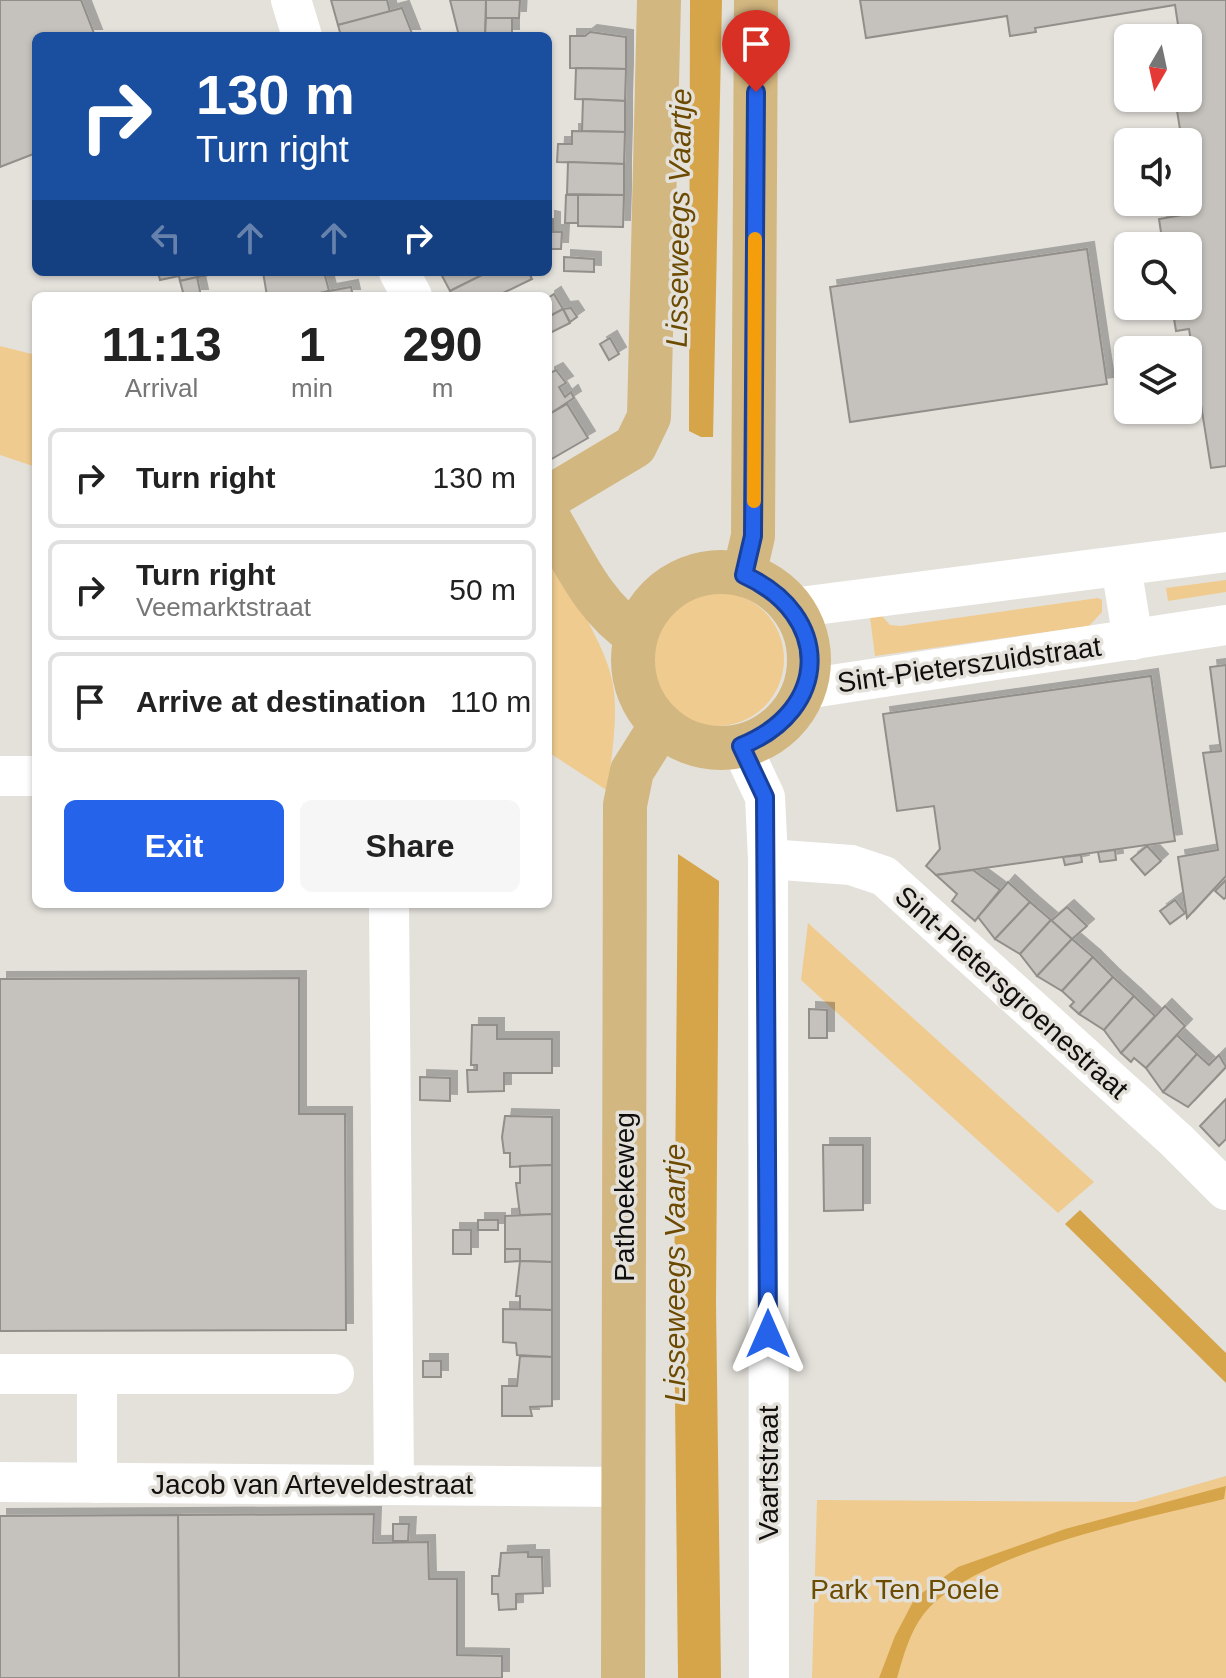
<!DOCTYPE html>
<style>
body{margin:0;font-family:Helvetica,sans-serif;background:#f6f6f6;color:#222;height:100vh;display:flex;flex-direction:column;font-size:30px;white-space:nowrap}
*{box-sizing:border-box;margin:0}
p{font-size:26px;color:#767676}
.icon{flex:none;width:44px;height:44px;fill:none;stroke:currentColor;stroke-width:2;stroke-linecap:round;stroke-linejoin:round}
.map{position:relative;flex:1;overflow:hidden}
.panel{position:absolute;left:32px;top:292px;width:520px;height:616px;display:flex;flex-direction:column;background:#fff;border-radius:12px;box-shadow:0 2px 6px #0004}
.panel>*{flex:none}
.guide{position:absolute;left:32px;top:32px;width:520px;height:244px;border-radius:12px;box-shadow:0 2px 6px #0004;background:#1a4fa0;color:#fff;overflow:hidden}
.needle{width:52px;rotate:189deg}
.controls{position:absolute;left:1114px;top:24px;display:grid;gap:16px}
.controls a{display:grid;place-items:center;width:88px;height:88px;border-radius:12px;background:#fff;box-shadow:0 2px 6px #0004;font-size:40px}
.pin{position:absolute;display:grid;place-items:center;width:68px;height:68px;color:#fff;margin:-82px -34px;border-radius:50% 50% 50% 0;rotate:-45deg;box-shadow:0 0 8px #0007}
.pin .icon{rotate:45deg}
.me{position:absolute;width:88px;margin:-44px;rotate:0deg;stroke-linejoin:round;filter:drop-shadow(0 0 6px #0008)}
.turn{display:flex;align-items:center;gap:28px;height:168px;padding:0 32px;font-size:36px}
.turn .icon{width:104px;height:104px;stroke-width:2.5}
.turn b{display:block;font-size:56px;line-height:68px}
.lanes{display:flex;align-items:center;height:76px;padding:0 32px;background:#0003;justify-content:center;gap:40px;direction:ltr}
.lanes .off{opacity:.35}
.eta{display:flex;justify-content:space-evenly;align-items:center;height:136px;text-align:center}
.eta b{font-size:48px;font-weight:600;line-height:56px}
.action{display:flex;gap:16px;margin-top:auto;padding:16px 32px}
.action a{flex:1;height:92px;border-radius:12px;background:#2563eb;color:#fff;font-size:32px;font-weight:600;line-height:92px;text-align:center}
.action a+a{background:#f6f6f6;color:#222}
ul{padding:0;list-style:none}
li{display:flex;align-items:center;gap:24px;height:100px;margin:0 16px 12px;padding:0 16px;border:4px solid #e0e0e0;border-radius:12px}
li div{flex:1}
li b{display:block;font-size:30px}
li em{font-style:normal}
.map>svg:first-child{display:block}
.green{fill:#efcb8f}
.water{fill:#d6a449}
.building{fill:#c5c1bc;stroke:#928f8a;stroke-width:2;filter:url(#shadow)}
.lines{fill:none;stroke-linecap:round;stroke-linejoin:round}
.minor{stroke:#fff;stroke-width:40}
.major{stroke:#d3b780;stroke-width:44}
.route-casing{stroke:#184099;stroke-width:20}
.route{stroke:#2563eb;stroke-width:14}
.slow{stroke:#f59e0b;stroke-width:14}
.labels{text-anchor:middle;stroke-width:7;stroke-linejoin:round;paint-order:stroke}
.street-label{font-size:28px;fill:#110f0e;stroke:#e4e1db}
.park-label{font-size:28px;fill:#6d4c00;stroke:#e4e1db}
.water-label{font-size:30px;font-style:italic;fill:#6c4b00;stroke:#e4e1db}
</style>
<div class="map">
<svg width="1226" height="1678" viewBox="0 0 1226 1678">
<defs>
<filter id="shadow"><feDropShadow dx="7" dy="-7" stdDeviation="0" flood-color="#0004"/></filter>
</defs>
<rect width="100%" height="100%" fill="#e4e1db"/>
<!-- green -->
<g class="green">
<polygon points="0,346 36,355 36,467 0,455"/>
<path d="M548 557C569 590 599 634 610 672 621 709 611 753 608 791L548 752Z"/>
<polygon points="1226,580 1226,592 1168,601 1166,588"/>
<circle cx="717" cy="659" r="67"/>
<polygon points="1098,598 1102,600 1102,612 1089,626 875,656 870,617 882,616 890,625 900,626"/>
<polygon points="808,923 1094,1182 1058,1213 801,980"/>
<polygon points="1226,1476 1226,1678 812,1678 817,1500 1135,1502"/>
</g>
<!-- water -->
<g class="water">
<polygon points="690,0 722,0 713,437 701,437 689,431"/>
<polygon points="678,854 719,881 716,1303 721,1678 678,1678 674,1303"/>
<polygon points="1080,1210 1226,1353 1226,1383 1065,1224"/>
<path d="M1226 1486 1224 1499C1147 1518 970 1553 923 1615 910 1632 903 1657 897 1678H879L895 1636 915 1598 958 1567 1065 1529Z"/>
</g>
<!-- building -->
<g class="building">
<polygon points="0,0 81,0 95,36 36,36 36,153 0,167"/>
<polygon points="331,0 387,0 390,12 338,25"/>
<polygon points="450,0 486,0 485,36 459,36"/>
<polygon points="486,0 520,0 519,18 486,18"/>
<polygon points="860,0 1226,0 1226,466 1211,468 1189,329 1176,331 1172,306 1188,306 1188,246 1163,246 1159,219 1194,213 1188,178 1188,142 1182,142 1175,98 1188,98 1188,38 1180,38 1175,5 1035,28 1036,32 1010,36 1007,16 866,38"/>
<polygon points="402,8 413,36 341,36 338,25"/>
<polygon points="486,18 512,18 512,36 485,36"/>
<polygon points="590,32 626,37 626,69 570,68 570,36 585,36"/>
<polygon points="576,68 626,69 625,101 575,99"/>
<polygon points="583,99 625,101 625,132 582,131"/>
<polygon points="572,131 625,132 624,164 557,162 558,144 572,144"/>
<polygon points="568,162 624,164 624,195 567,194"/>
<polygon points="566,195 578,195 578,223 565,223"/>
<polygon points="578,195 624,195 623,227 578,226"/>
<polygon points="548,218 553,219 553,232 562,232 561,249 548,249"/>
<polygon points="1087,249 1107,384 850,422 830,287"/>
<polygon points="564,257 594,259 594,272 564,271"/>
<polygon points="158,272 178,272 179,276 160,280"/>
<polygon points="178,272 222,272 180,281"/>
<polygon points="263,272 324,272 329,291 307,296 267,296"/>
<polygon points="440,272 488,272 450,291"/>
<polygon points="488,272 528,272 532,279 497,296 452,296 450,291"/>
<polygon points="197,277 201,296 184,296 180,281"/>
<polygon points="351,287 353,296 307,296 329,291"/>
<polygon points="554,294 563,309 548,317 548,298"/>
<polygon points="571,308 577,317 570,322 563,309"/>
<polygon points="563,309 570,323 548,334 548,317"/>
<polygon points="610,338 619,354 609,360 600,344"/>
<polygon points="556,370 566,383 559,387 565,397 571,392 574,398 548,415 548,374"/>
<polygon points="567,404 588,438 548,461 548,415"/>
<polygon points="1226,665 1226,876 1187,918 1178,857 1218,850 1203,753 1221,751 1210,667"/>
<polygon points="1151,676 1175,841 936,875 926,866 940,849 934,806 897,811 883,714"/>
<polygon points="1147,846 1161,861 1145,875 1131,859"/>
<polygon points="1115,850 1116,860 1100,862 1098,852"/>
<polygon points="1081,855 1082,862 1065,865 1063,857"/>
<polygon points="973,870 1000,890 975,921 952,901 957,894 936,875"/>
<polygon points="1226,880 1226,897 1224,899 1215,891"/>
<polygon points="1008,882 1030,902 995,939 978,917"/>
<polygon points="1175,900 1185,913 1170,924 1160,911"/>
<polygon points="1030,902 1051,920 1020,954 995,939"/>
<polygon points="1067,907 1087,926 1072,939 1051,921"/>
<polygon points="1051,920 1072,939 1037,976 1020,954"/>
<polygon points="1072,939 1093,957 1062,991 1037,976"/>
<polygon points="1093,957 1113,977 1079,1014 1070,1006 1074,1002 1062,991"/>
<polygon points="1113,977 1134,996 1104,1030 1079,1014"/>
<polygon points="299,978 299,1114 345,1114 346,1330 0,1331 0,979"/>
<polygon points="1134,996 1155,1016 1121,1053 1104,1030"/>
<polygon points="1165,1006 1185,1026 1146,1068 1134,1058 1131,1062 1121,1053"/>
<polygon points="809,1009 827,1010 827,1038 809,1038"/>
<polygon points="472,1025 497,1025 497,1039 552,1039 552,1073 504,1073 504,1091 468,1092 467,1070 477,1070 477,1065 471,1065"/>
<polygon points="1177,1035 1197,1054 1163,1092 1146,1068"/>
<polygon points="1197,1054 1209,1065 1219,1055 1226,1067 1188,1107 1163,1092"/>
<polygon points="420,1077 450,1078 450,1101 420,1100"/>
<polygon points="1226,1099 1226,1139 1219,1146 1200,1126"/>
<polygon points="505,1116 552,1117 552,1165 510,1167 510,1153 504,1153 502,1137"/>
<polygon points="823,1145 863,1145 863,1210 824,1211"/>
<polygon points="552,1165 552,1214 520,1215 516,1183 520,1183 520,1166"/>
<polygon points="552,1214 552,1262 520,1261 520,1249 505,1249 505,1216"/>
<rect x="478" y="1220" width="20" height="10"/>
<rect x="453" y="1230" width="18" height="24"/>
<polygon points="505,1249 520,1249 520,1261 505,1262"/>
<polygon points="520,1261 552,1262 552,1310 520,1309 520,1296 516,1296"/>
<polygon points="503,1309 552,1310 552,1357 517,1355 516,1343 503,1342"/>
<polygon points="520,1356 552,1357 552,1406 530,1407 532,1416 502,1416 502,1386 517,1386"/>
<rect x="423" y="1361" width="18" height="16"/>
<polygon points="374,1514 373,1543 428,1542 429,1579 457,1579 457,1655 502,1656 502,1678 179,1678 178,1515"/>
<polygon points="178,1515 179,1678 0,1678 0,1516"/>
<polygon points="393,1524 409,1524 408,1541 393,1541"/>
<polygon points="528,1552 528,1557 542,1557 543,1593 516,1594 516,1609 499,1610 498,1594 492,1594 492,1576 499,1576 501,1553"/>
</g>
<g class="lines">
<!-- minor -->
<g class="minor">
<polyline points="291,0 302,36"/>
<polyline points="399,272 412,296"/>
<polyline points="1121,566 1133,640"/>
<polyline points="792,608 1226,552"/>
<polyline points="805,689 1226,625"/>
<polyline points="741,746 765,797 768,859 769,1678"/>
<polyline points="0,776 36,776"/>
<polyline points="768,859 851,865 884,876 1176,1140 1226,1190"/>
<polyline points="389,904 394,1485"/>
<polyline points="0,1374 334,1374"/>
<polyline points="0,1482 624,1487"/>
<polyline points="97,1483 97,1374"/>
</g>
<!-- major -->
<g class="major">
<polyline points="548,498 635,446 649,417 659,0"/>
<path d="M548 517C574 560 593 607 636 635"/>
<circle cx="721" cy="660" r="88"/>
<polyline points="744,575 753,536 756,0"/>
<polyline points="623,1678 625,805 632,771 661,725"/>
</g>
</g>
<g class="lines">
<defs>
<path id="route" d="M756 92 753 536 744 575C833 615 831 710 741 746L765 797 768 1334"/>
</defs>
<!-- route casing -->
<use href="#route" class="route-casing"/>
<!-- route -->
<use href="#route" class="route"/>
<!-- slow -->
<polyline class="slow" points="754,501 755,239"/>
</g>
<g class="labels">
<!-- street labels -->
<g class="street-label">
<text transform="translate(969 664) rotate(-8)" y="10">Sint-Pieterszuidstraat</text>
<text transform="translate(1012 992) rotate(42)" y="10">Sint-Pietersgroenestraat</text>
<text transform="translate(624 1197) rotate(-90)" y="10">Pathoekeweg</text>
<text transform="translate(768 1473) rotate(-90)" y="10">Vaartstraat</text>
<text x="312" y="1494">Jacob van Arteveldestraat</text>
</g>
<!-- park labels -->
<g class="park-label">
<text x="905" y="1599">Park Ten Poele</text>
</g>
<!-- water labels -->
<g class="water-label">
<text transform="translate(679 218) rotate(-89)" y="10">Lisseweegs Vaartje</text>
<text transform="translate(675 1273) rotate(-90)" y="10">Lisseweegs Vaartje</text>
</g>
</g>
</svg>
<div class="controls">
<a><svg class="needle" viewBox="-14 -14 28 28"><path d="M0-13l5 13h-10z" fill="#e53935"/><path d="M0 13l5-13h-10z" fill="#767676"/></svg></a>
<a><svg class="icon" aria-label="sound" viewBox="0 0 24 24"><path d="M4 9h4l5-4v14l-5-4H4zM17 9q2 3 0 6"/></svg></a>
<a><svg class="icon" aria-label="search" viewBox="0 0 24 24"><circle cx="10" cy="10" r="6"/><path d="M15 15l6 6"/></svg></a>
<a><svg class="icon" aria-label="layers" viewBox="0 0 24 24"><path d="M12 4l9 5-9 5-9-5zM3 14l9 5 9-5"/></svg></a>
</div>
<div class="pin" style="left:756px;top:92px;background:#d93025"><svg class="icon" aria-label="arrive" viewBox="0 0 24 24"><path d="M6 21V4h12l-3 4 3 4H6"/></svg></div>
<svg class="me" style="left:768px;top:1334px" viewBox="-20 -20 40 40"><path d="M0-17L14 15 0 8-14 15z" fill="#2563eb" stroke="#fff" stroke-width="4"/></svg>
<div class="guide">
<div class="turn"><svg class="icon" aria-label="right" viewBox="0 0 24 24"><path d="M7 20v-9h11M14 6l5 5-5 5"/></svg><div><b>130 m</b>Turn right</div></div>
<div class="lanes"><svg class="icon off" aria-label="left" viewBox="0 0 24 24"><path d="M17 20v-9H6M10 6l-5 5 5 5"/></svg><svg class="icon off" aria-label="ahead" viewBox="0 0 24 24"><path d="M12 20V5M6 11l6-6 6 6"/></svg><svg class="icon off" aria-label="ahead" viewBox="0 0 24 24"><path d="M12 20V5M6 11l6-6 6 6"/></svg><svg class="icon" aria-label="right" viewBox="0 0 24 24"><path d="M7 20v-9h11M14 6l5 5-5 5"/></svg></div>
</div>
<section class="panel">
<div class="eta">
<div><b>11:13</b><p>Arrival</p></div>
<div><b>1</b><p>min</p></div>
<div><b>290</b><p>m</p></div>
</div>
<ul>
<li><svg class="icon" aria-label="right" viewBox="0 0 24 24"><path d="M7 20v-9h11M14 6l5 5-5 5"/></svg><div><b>Turn right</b></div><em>130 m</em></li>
<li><svg class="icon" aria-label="right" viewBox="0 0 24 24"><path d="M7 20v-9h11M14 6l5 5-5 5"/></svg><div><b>Turn right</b><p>Veemarktstraat</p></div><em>50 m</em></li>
<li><svg class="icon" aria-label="arrive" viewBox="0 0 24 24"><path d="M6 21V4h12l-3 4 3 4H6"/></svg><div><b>Arrive at destination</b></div><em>110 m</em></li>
</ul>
<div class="action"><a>Exit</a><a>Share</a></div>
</section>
</div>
